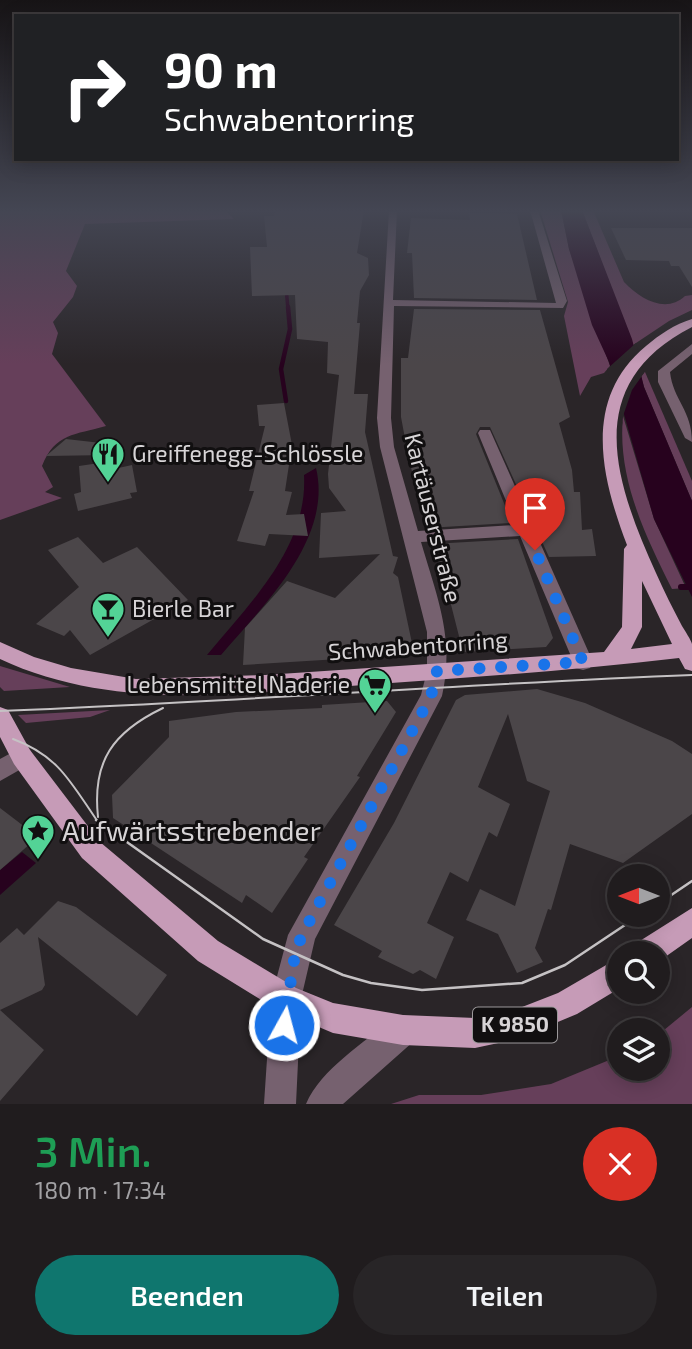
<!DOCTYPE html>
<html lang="de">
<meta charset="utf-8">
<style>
body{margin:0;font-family:"Exo 2",sans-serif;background:#282527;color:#f1f3f6;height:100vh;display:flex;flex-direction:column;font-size:26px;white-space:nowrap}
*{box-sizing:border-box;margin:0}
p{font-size:23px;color:#a2a1a4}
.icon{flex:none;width:38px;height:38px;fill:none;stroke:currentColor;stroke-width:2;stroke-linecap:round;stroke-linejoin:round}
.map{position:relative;height:1104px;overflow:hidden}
.drawer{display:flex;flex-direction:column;background:#201c1e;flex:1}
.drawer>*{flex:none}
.banner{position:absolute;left:14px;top:14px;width:665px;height:147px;border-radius:0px;box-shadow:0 4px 18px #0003,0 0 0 2px #3d3a3c;background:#202124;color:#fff;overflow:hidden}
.needle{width:46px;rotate:270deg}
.fabs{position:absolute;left:607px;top:864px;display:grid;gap:14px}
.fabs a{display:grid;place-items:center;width:63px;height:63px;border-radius:50%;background:#201c1e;box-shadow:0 4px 18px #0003,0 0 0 2px #3d3a3c;font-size:35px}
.pin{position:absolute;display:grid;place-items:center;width:60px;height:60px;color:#fff;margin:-72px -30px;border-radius:50% 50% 50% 0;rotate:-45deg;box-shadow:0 0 7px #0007}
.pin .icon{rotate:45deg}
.me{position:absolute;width:77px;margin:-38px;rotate:7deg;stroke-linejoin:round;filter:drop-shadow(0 0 5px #0008)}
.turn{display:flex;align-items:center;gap:24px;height:147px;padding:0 35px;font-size:32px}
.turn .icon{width:91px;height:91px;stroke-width:2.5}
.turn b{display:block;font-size:49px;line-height:60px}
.round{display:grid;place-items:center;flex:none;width:74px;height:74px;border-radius:37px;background:#282527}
.summary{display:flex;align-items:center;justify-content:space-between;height:119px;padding:0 35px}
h1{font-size:42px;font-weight:600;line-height:52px;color:#1e9e55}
.button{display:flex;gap:14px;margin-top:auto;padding:14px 35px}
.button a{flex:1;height:80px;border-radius:42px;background:#0f766e;color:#fff;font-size:28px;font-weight:600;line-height:80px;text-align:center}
.button a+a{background:#282527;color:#f1f3f6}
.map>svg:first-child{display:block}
.green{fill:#663f5a}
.water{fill:#27021e}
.pier{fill:#2a2528}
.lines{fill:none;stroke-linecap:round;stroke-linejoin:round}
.stream-far2{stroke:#27021e;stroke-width:3.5}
.stream-far1{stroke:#27021e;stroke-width:4.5}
.stream{stroke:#27021e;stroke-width:6}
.building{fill:#4b4649}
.minor{fill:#76616f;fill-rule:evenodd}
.major{fill:#c69bb7;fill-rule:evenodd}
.tram-far1{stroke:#c5c2c4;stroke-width:2}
.tram{stroke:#c5c2c4;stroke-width:2.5}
.route{stroke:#1a73e8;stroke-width:12;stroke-dasharray:0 21.6}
.labels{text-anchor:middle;stroke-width:6;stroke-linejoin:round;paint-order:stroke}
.shield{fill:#110f10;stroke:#9c999b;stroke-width:2}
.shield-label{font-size:21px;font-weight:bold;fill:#d7d4d6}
.poi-label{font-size:23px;fill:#d7d4d6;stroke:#110f10;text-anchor:start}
.street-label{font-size:23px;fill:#d7d4d6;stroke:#110f10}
.near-poi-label{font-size:28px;fill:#d7d4d6;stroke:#110f10;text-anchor:start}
</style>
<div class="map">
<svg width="692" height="1104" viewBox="0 0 692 1104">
<rect width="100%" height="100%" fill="#2a2528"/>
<!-- green -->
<g class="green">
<path d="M0 210H225L234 219 85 224 66 271 77 286 73 297 53 322 58 333 52 354 106 426C75 435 55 433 42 466L53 487 45 492 62 498 0 520Z"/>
<polygon points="540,210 561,210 569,249 610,366 604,373 591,377 580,396 564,316 568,302"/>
<path d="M582 210H593L624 282C640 299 666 314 685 296L692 295V310L669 321 633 345Z"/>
<polygon points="645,372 692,481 692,501 644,387 641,376"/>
<path d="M623 416 654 519 686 588 672 589C645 535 617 478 623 416Z"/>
<polygon points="0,666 70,687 4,691 0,687"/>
<polygon points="110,710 90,717 26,723 18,715"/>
<polygon points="692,1007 692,1104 391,1104 419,1095 481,1095 551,1084 619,1056 620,1069 658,1069 658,1035"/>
</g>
<!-- water -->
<g class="water">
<polygon points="561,210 582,210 632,339 644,387 692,501 692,597 654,519 609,362 592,325 569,249"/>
<path d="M316 468C333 539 263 606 221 655H207C250 603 308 547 304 475Z"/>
<polygon points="22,852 36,863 0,895 0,870"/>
</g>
<!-- pier -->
<polygon class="pier" points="636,343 644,373 632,390 622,419 623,426 607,369"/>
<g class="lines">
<!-- stream-far2 -->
<polyline class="stream-far2" points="286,288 288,309"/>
<!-- stream-far1 -->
<polyline class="stream-far1" points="286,401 281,369 290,329 288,307"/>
<!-- stream -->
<polyline class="stream" points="681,587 692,587"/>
</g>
<!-- building -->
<g class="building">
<polygon points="275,210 364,210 357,253 368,258 369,275 360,291 357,323 360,323 354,394 368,394 365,432 393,556 398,557 393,573 398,577 413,648 404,655 243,665 245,628 287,581 335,598 380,554 319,558 321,513 346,511 329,488 328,474 339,375 327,373 328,342 297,339 295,295 252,296 250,247 267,247 264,216 274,216"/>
<polygon points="469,213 517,214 537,300 414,298 412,253 407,253 411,218 470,220"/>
<polygon points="611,228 692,228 692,287 679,266 671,266 669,261 626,260"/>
<polygon points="414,309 540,310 570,417 559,423 572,470 574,492 580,492 582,530 592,529 596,556 549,557 490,427 480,427 476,434 512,523 427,528 409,460 401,417 401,358 408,358"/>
<polygon points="284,403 292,445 285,491 292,492 286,515 304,514 308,536 269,534 265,546 237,541 254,491 249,491 265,426 259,426 257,405"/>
<polygon points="66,439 110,444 109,455 46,456"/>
<polygon points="113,461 114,469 132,465 137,492 130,493 132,498 78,511 74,494 81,492 79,466"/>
<polygon points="78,537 103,563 137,547 188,600 90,655 70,630 64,636 36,624 79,587 48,550"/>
<polygon points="518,539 553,638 546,647 463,652 445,581 432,544"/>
<polygon points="537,689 585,703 672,741 692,754 692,814 623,863 570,844 551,910 548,909 535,948 543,962 517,973 498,934 466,920 480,889 515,906 550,791 527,781 508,714 478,787 510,804 497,837 489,832 468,882 450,872 427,923 454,937 436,979 420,970 413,974 378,957 382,951 334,925 394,823 456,700 465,695"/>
<polygon points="387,701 396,712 357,776 360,777 304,857 308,859 272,913 246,895 242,903 113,818 112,795 169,737 169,721 236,712 322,708 322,705"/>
<polygon points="0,808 38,837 0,870"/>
<polygon points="58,901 76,907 167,975 137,1016 38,937 45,985 42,990 0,1010 44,1050 0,1101 0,943 17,928 24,935"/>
</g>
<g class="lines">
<!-- minor -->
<g class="minor">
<path d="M389 210H397L393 300 556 303 530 210H538L567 301 563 308 394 306 391 418 394 447 418 531 516 525 478 433 480 430H490L593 662 590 668 583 670 576 668 520 536 421 542C437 597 455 638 442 696L315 939 301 999 296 1104H264L271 999 288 935 421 695 427 671V632L380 447 377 418Z"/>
<path d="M692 344V354L670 372C673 400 692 410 692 442L685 438 658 382V371Z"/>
<polygon points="22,747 30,750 33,757 30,764 0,781 0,759"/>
<path d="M403 1015 414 1019 418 1030 414 1041 343 1104H306C321 1069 364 1043 392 1019Z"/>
</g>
<!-- major -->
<g class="major">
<path d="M692 319V327C581 384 614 480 656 573 664 591 673 609 682 626 685 631 691 640 692 644 692 652 692 663 692 671L685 669 679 658C579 670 478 677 377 684 252 692 117 714 0 659V642L34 657 71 668 136 679 265 675 604 652 622 627 624 549 627 545C601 477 582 399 646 346 659 335 675 324 692 319ZM642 581 672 644 631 649 642 627Z"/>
<polygon points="0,707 8,710 30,750 100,842 218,941 296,988 333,1003 403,1015 475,1018 517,1009 558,993 620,957 620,988 577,1014 517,1039 475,1048 403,1045 333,1033 276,1009 198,961 82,858 14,764 0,737"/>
<polygon points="692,908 692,938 658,962 658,954 631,954 635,944"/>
</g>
<!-- tram-far1 -->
<g class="tram-far1">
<path d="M0 711C231 702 461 684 692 675"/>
<path d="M13 739C59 756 71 783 98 822"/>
<path d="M98 817C92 761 113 732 163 708"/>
</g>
<!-- tram -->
<g class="tram">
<polyline points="96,820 263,939 343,975 371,983 422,990 522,983 565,965 640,915"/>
<polyline points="658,904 692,881"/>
</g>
</g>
<!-- sky -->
<linearGradient id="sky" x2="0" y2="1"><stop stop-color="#171416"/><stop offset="0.58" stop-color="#444653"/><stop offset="1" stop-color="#444653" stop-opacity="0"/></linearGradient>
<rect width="692" height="364" fill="url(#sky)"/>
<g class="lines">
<!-- route -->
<polyline class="route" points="284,1025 295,954 302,935 431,696 437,671 583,662 535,550"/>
</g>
<!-- icons -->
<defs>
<symbol id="restaurant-pin" viewBox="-11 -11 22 30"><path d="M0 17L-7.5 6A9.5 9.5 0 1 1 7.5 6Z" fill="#53d396" stroke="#110f10"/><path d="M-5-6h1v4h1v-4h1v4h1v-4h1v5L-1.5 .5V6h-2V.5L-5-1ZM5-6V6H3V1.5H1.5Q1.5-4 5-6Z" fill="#111"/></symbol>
<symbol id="bar-pin" viewBox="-11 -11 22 30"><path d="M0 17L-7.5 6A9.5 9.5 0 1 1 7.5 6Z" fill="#53d396" stroke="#110f10"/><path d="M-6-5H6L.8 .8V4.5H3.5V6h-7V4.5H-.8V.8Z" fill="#111"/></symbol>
<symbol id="supermarket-pin" viewBox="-11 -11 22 30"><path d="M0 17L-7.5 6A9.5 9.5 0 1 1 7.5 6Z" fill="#53d396" stroke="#110f10"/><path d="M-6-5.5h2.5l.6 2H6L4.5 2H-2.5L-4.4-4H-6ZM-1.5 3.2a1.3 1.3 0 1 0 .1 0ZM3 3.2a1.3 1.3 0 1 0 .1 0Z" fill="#111"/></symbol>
<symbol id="sight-pin" viewBox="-11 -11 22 30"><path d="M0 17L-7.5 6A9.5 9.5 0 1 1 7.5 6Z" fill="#53d396" stroke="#110f10"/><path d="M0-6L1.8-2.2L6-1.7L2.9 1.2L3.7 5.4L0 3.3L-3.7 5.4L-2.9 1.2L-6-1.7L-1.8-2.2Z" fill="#111"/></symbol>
</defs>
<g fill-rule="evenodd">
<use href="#restaurant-pin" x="89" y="435" width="38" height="52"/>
<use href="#bar-pin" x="89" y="590" width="38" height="52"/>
<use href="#supermarket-pin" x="356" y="666" width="38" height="52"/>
<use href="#sight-pin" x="19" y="812" width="38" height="52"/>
</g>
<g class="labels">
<!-- shield labels -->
<rect class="shield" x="473" y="1007.5" width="84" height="35" rx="5"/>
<g class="shield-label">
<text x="515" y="1032">K 9850</text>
</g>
<!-- poi labels -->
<g class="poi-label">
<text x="132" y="462">Greiffenegg-Schlössle</text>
<text x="132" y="617">Bierle Bar</text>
<text x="350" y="693" text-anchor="end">Lebensmittel Naderie</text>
</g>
<!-- street labels -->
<g class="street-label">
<text transform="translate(433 518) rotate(76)" y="8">Kartäuserstraße</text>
<text transform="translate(418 646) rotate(-4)" y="8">Schwabentorring</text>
</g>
<!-- near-poi labels -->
<g class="near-poi-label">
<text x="62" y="841">Aufwärtsstrebender</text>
</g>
</g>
</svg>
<div class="fabs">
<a><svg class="needle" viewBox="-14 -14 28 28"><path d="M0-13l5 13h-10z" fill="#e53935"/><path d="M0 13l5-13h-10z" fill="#a2a1a4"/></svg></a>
<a><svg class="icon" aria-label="search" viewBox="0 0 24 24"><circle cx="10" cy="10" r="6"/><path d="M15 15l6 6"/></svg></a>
<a><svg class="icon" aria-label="layers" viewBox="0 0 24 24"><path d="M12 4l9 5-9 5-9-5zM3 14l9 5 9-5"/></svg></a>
</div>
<div class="pin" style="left:535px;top:550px;background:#d93025"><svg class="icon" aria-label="arrive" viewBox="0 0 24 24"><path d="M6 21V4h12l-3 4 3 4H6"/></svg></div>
<svg class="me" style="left:284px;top:1025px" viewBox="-20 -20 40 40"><circle r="17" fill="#1a73e8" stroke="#fff" stroke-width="3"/><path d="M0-11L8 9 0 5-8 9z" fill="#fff"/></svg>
<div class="banner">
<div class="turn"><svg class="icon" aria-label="right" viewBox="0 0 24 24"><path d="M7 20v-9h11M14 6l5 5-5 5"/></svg><div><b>90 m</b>Schwabentorring</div></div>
</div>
</div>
<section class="drawer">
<div class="summary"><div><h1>3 Min.</h1><p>180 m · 17:34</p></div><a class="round" style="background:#d93025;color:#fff"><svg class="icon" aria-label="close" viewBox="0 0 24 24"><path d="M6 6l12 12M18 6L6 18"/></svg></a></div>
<div class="button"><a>Beenden</a><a>Teilen</a></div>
</section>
